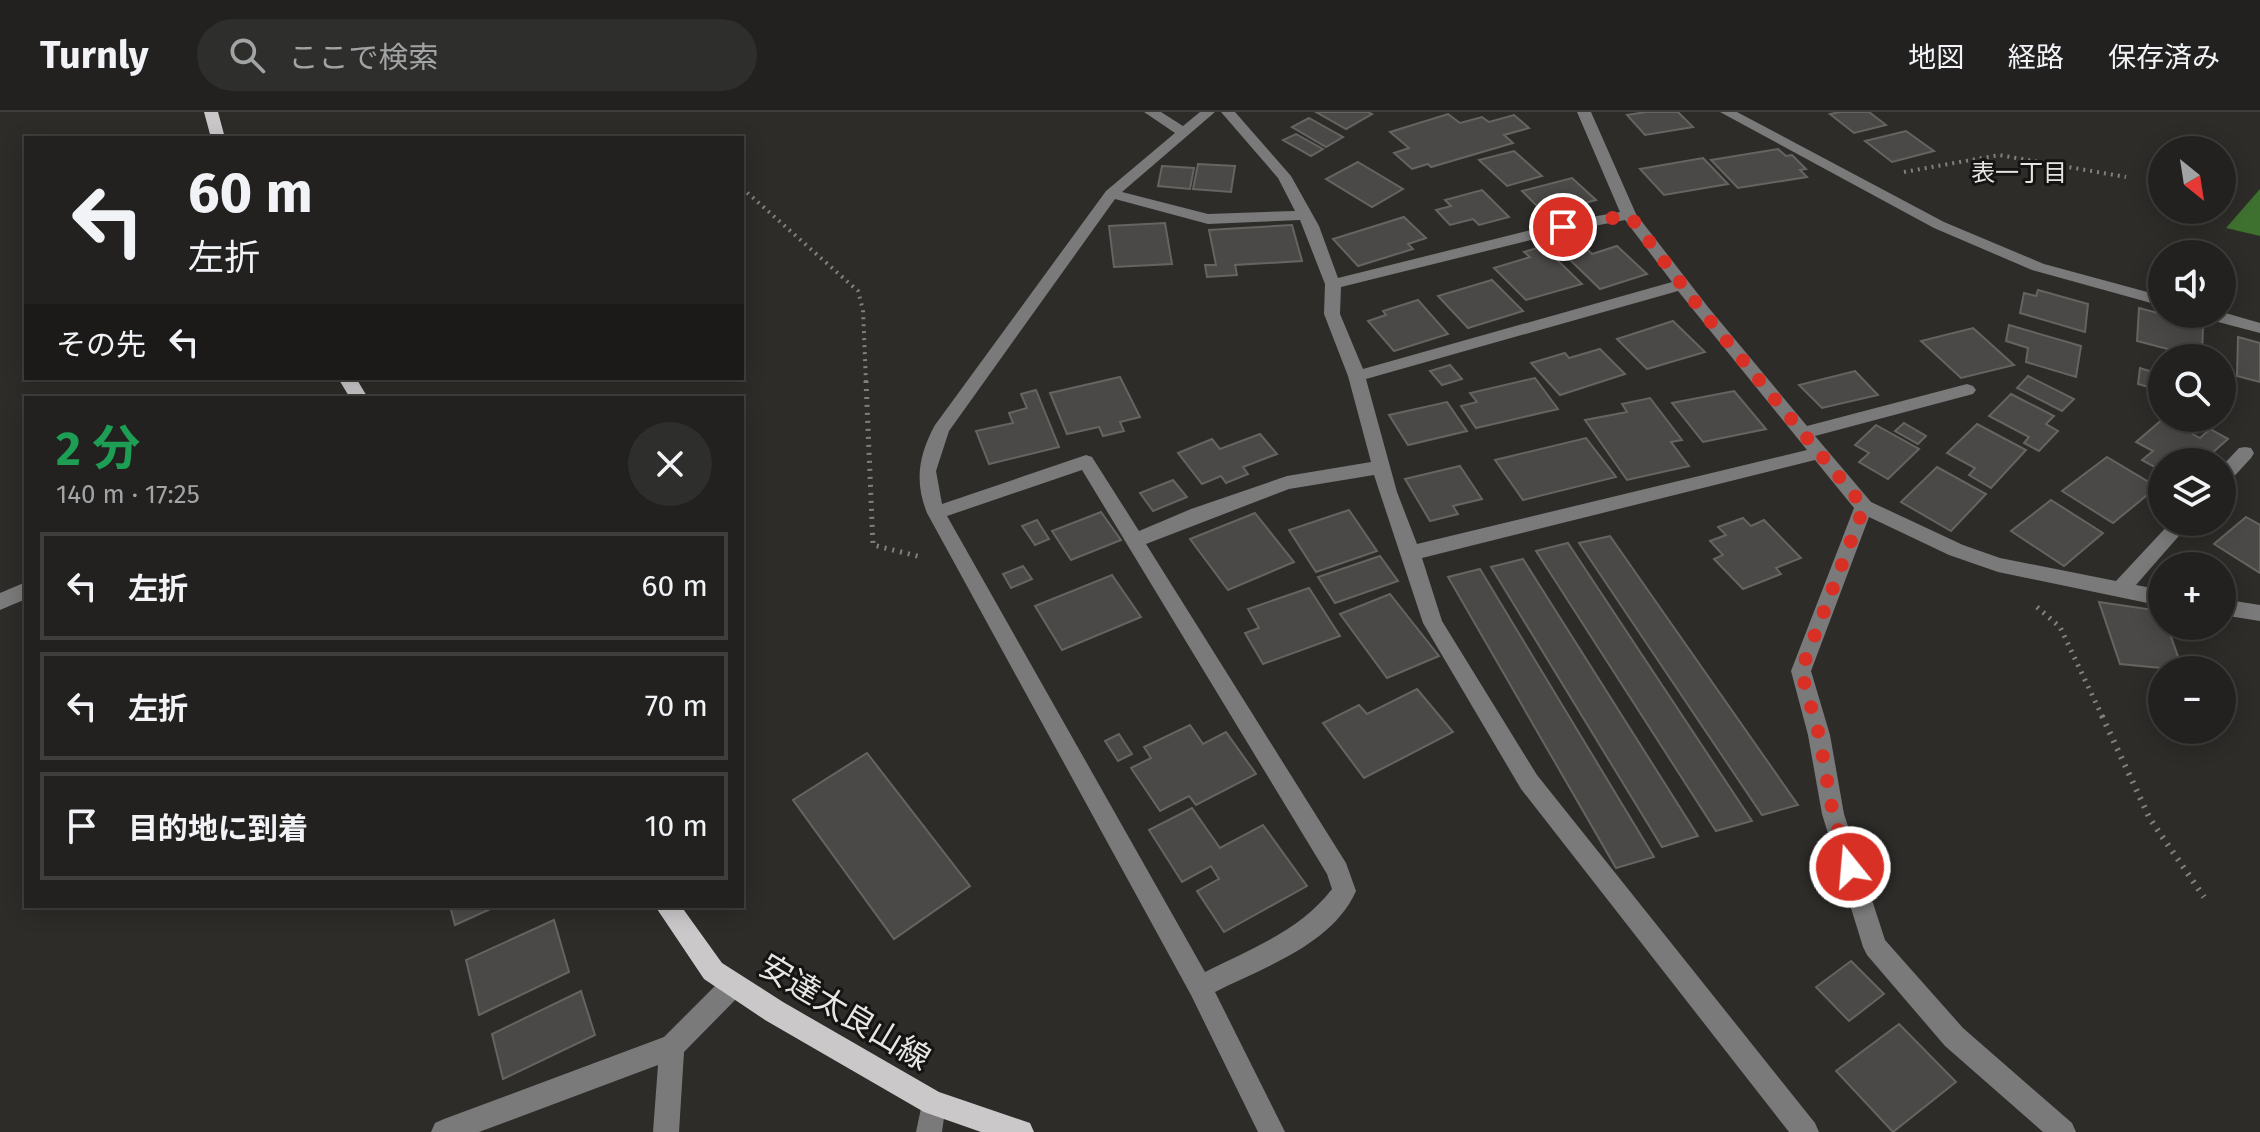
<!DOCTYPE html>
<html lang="ja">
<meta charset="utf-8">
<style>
body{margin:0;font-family:"Fira Sans","Noto Sans JP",sans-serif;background:#2e2e2c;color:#f1f3f6;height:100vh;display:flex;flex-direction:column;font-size:30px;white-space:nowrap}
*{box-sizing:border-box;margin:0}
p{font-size:26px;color:#a2a3a4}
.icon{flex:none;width:44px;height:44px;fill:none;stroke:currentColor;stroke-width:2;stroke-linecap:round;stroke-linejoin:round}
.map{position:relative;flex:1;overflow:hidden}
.panel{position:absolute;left:24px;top:284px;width:720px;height:512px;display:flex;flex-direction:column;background:#22211f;border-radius:0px;box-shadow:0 4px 20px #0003,0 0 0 2px #3f3e3d}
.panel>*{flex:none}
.top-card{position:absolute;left:24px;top:24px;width:720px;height:244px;border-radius:0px;box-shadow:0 4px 20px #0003,0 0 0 2px #3f3e3d;background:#22211f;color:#f1f3f6;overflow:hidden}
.needle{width:52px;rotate:150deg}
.controls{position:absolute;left:2148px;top:24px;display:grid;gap:16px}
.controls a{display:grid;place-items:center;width:88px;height:88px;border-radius:50%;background:#22211f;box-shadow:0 4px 20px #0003,0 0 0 2px #3f3e3d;font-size:40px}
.pin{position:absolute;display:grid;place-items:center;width:68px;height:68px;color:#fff;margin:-34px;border:4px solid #fff;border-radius:50%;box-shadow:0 2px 8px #0007}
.me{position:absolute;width:88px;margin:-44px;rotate:343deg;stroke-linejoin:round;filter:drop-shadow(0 0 6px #0008)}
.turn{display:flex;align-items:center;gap:28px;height:168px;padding:0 32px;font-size:36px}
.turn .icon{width:104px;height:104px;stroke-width:2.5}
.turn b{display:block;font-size:56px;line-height:68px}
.then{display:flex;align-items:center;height:76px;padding:0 32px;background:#0003;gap:16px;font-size:30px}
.round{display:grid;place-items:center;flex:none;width:84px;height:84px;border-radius:42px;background:#2e2e2c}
.overview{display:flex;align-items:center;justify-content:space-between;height:136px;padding:0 32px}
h1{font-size:48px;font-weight:700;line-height:60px;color:#1e9e55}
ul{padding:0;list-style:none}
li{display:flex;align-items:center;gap:24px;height:108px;margin:0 16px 12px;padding:0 16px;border:4px solid #3f3e3d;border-radius:0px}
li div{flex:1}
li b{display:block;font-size:30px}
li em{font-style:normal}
header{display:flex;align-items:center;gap:48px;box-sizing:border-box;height:112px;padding:0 40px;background:#22211f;border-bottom:2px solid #3f3e3d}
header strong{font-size:38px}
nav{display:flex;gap:44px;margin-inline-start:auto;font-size:28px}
.search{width:560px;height:72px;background:#2e2e2c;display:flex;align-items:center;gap:20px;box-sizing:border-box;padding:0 28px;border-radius:44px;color:#a2a3a4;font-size:30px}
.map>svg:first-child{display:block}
.forest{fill:#3e702f}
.building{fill:#4b4947;stroke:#656461;stroke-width:2}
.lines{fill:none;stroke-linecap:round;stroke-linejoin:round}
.path-far2{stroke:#80807d;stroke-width:4;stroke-dasharray:2 5;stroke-linecap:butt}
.path-far1{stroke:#80807d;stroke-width:5;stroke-dasharray:2 6;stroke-linecap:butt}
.path{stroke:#80807d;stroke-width:6;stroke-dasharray:2 7;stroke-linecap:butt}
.minor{fill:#7b7a7b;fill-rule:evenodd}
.major{fill:#cbc8ca;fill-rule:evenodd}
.route{stroke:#d93025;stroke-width:14;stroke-dasharray:0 25.2}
.labels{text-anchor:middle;stroke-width:6;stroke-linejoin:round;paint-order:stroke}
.far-neighbourhood-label{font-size:24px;fill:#e6e4e1;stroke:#151413}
.near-street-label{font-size:32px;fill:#e6e6e4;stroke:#151413}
</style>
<header>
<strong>Turnly</strong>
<div class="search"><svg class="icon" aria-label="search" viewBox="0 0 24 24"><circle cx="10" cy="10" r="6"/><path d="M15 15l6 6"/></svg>ここで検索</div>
<nav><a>地図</a><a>経路</a><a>保存済み</a></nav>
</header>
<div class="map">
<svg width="2260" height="1020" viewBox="0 0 2260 1020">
<rect width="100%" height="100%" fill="#2d2c29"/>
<!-- forest -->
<polygon class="forest" points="2260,77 2260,124 2226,116"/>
<!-- building -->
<g class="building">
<polygon points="1316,0 1368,0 1372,2 1346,17"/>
<polygon points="1646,0 1678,0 1693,15 1645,23 1627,3"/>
<polygon points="1840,0 1869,0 1886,13 1854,21 1830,2"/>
<polygon points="1448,2 1460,11 1482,5 1489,10 1514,3 1529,16 1504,23 1513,31 1431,55 1428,52 1412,57 1394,41 1409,36 1390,20"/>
<polygon points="1309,6 1343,25 1326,35 1292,15"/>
<polygon points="1906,19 1934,39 1892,50 1865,29"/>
<polygon points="1296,22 1323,37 1311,44 1283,28"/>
<polygon points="1778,37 1786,44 1792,43 1806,57 1800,58 1807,65 1738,76 1711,48"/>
<polygon points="1514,39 1542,64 1507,74 1479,48"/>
<polygon points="1703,46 1728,72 1664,83 1640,57"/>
<polygon points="1358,50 1403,77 1372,95 1326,67"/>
<polygon points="1198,52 1235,54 1231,80 1193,77"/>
<polygon points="1162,54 1194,56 1190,77 1158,74"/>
<polygon points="1572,66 1596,88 1545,102 1522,79"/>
<polygon points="1482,78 1509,105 1479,113 1473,107 1450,113 1436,98 1451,94 1445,88"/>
<polygon points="1404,105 1426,126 1408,132 1413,137 1358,154 1333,127"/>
<polygon points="1165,111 1172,152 1114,155 1109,114"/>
<polygon points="1292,113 1302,149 1235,153 1237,163 1207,165 1205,153 1216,153 1209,118"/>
<polygon points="1543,134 1582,172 1526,188 1494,156 1530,145 1524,140"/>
<polygon points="1617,134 1647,162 1600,177 1564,142 1586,136 1592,142"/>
<polygon points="1492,168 1523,199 1468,216 1438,184"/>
<polygon points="2038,178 2088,192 2085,220 2020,201 2024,181 2036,184"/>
<polygon points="1418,188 1448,222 1394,239 1368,209 1386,203 1383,199"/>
<polygon points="2139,196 2203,213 2202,246 2137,229"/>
<polygon points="1673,209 1705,240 1647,257 1617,227"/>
<polygon points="2009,213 2081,234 2076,265 2026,250 2028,236 2006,229"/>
<polygon points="1973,216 2014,253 1961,266 1921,229"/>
<polygon points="2238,225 2260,231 2260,270 2237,264"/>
<polygon points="1600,237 1625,262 1560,283 1531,251 1565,241 1569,246"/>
<polygon points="2157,252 2162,253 2162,279 2138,272 2140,256 2156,261"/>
<polygon points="1450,253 1462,267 1442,273 1430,259"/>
<polygon points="1855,259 1878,283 1822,296 1799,273"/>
<polygon points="2028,264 2074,287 2062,299 2017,276"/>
<polygon points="1120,265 1140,305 1120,310 1124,319 1103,324 1099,315 1067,322 1050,281"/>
<polygon points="1535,266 1558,297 1476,316 1461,294 1477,290 1470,281"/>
<polygon points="1036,278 1059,335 989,352 976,319 1013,311 1009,301 1027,296 1021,282"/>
<polygon points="1734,279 1766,317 1703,330 1672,291"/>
<polygon points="2011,282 2054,304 2046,312 2058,319 2039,339 2024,331 2029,325 1989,304"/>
<polygon points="1650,286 1682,328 1671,330 1689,354 1627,368 1585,308 1627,300 1622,292"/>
<polygon points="1447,290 1467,319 1408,333 1389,303"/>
<polygon points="2164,306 2200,326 2210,317 2228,327 2202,350 2162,350 2162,359 2142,348 2153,339 2136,330"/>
<polygon points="1904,311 1926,324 1918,332 1895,319"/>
<polygon points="1977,312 2026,338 1991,376 1969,363 1975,356 1947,341"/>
<polygon points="1876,313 1919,337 1888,367 1859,350 1869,341 1855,333"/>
<polygon points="1260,322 1277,342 1243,355 1248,362 1226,371 1221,364 1202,372 1178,341 1212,327 1220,337"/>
<polygon points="1586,326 1616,365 1523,388 1495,348"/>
<polygon points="2107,345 2157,375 2113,411 2062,379"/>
<polygon points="1460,354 1482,387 1453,394 1458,402 1430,409 1405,367"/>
<polygon points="1937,355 1986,382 1951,419 1901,390"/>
<polygon points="1173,368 1187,385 1153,399 1140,381"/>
<polygon points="2051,388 2103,421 2064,454 2011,419"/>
<polygon points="1349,398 1377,439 1316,460 1289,418"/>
<polygon points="1101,400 1121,428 1071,448 1052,419"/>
<polygon points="1255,401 1294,450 1228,478 1190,427"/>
<polygon points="2246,405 2260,413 2260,461 2214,432"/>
<polygon points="1743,406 1751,414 1764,408 1801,446 1776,456 1781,462 1743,477 1714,447 1723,443 1710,429 1726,423 1718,415"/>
<polygon points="1037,408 1049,427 1035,433 1022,414"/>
<polygon points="1610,424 1798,693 1762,703 1579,431"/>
<polygon points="1568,431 1752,709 1716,719 1536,439"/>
<polygon points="1380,444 1398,469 1335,491 1318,465"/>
<polygon points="1523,447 1698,724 1662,735 1491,455"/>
<polygon points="1023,454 1032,467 1011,476 1003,462"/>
<polygon points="1480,457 1654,745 1616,756 1448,465"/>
<polygon points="1112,463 1141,505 1062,538 1035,494"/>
<polygon points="1309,476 1340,524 1263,552 1245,521 1259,516 1248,497"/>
<polygon points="1390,482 1439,544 1387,566 1340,502"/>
<polygon points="2099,490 2161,499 2162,514 2167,514 2183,558 2120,552"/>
<polygon points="1417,577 1453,620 1364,666 1323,611 1359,593 1367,602"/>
<polygon points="1190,613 1203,632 1226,620 1256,662 1196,693 1189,684 1160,699 1131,656 1151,646 1144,635"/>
<polygon points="1119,622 1132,642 1118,649 1105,629"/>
<polygon points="867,641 970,774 894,827 793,688"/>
<polygon points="1192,696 1220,736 1263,713 1307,774 1224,820 1197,779 1219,767 1211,754 1182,770 1149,718"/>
<polygon points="450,794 497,794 455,813"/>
<polygon points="554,808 569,860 479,903 466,848"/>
<polygon points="1851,849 1884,882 1849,909 1816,875"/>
<polygon points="581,879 595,923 503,967 492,922"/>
<polygon points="1899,912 1956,970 1893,1020 1836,959"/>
</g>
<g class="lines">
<!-- path-far2 -->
<g class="path-far2">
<polyline points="1904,60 1999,43 2126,65"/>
<polyline points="742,76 858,179 863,198 866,271"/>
</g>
<!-- path-far1 -->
<g class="path-far1">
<polyline points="866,269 873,433 921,445"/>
<polyline points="2037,495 2060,515 2103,606"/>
</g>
<!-- path -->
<polyline class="path" points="2102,604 2150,707 2204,785"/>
<!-- minor -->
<g class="minor">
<path d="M1144 0H1161L1183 14 1200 0H1215L1122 80 1208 102 1295 99 1278 66 1221 0H1235L1291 64 1319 114 1338 166 1563 110 1620 100 1577 0H1591L1636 102 1708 195 1807 314 1967 272 1973 274 1976 278 1973 282 1815 324 1871 390 1963 433 2000 446 2116 469 2171 410H2191L2136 473 2162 478V494L1998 460 1949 443 1869 405 1811 559 1830 623 1844 702 1885 828 1963 916 2072 1011 2076 1020H2043L1945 934 1867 843 1863 835 1822 702 1808 623 1791 559 1854 396 1815 348 1422 446 1442 509 1537 663 1815 1011 1819 1020H1789L1521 677 1423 511 1374 363 1289 377 1146 432 1346 751 1356 779C1332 833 1264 855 1215 880L1285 1020H1258L1191 883 927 401C914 369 919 342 935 313L1106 79 1175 21ZM1115 87 1208 112 1300 108 1325 172 1324 202 1348 264 1371 350 1287 364 1191 397 1139 419 1092 345 1086 343 942 392 936 359 949 319ZM1625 108 1672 170 1363 257 1340 202 1341 175 1563 120ZM1678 179 1807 338 1417 432 1397 380 1366 267ZM1082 358 1327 762 1332 777C1300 819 1250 837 1205 860L947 404Z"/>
<polygon points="1720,0 1737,0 1944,110 2044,152 2162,184 2162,194 2032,158 1934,116"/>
<polygon points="2222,200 2260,211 2260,221 2203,206 2201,202"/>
<polygon points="2245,335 2251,336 2254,341 2251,346 2228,371 2222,373 2222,354 2239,336"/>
<polygon points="26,470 26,487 0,498 0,481"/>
<polygon points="2222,487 2260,493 2260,509 2222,503"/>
<polygon points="733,861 742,865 745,873 742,881 684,940 679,1020 653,1020 658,953 479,1020 431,1020 435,1011 444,1007 664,925 724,865"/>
<polygon points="933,978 942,982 946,991 942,1020 916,1020 924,982"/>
</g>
<!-- major -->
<g class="major">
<polygon points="204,0 218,0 225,26 211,26"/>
<polygon points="338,266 356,266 368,286 350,286"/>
<polygon points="655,794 681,794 722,851 783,890 939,980 1030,1011 1034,1020 981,1020 924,1000 765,908 704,867"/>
</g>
</g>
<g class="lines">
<!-- route -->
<polyline class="route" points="1563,115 1629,103 1702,199 1864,395 1801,559 1819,623 1833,702 1850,755"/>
</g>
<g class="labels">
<!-- far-neighbourhood labels -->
<g class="far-neighbourhood-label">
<text x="2019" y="69">表一丁目</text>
</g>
<!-- near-street labels -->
<g class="near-street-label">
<text transform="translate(845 900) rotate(31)" y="11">安達太良山線</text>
</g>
</g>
</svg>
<div class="controls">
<a><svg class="needle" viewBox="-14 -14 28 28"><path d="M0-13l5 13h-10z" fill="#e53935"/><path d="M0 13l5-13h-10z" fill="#a2a3a4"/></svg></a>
<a><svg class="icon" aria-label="sound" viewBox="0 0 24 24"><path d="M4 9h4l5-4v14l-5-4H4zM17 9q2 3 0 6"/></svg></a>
<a><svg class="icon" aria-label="search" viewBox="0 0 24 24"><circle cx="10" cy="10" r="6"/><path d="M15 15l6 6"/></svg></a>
<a><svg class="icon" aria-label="layers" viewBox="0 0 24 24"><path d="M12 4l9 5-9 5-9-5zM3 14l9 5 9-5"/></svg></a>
<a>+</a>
<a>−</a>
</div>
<div class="pin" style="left:1563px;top:115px;background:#d93025"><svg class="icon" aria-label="arrive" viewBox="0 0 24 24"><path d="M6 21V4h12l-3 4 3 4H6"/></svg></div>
<svg class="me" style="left:1850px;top:755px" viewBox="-20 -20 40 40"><circle r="17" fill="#d93025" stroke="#fff" stroke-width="3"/><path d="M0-11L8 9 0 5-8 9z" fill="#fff"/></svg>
<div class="top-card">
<div class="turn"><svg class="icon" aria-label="left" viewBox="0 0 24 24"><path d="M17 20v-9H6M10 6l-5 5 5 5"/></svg><div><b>60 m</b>左折</div></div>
<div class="then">その先<svg class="icon" aria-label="left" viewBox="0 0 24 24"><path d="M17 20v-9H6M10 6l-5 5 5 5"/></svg></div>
</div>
<section class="panel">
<div class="overview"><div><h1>2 分</h1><p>140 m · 17:25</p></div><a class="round"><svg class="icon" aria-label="close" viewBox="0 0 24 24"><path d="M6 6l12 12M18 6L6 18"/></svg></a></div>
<ul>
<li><svg class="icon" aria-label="left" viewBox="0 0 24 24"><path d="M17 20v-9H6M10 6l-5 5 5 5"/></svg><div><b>左折</b></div><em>60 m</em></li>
<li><svg class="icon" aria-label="left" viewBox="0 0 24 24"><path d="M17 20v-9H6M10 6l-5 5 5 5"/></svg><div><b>左折</b></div><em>70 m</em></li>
<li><svg class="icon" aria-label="arrive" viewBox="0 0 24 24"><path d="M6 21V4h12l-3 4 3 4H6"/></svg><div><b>目的地に到着</b></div><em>10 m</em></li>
</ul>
</section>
</div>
